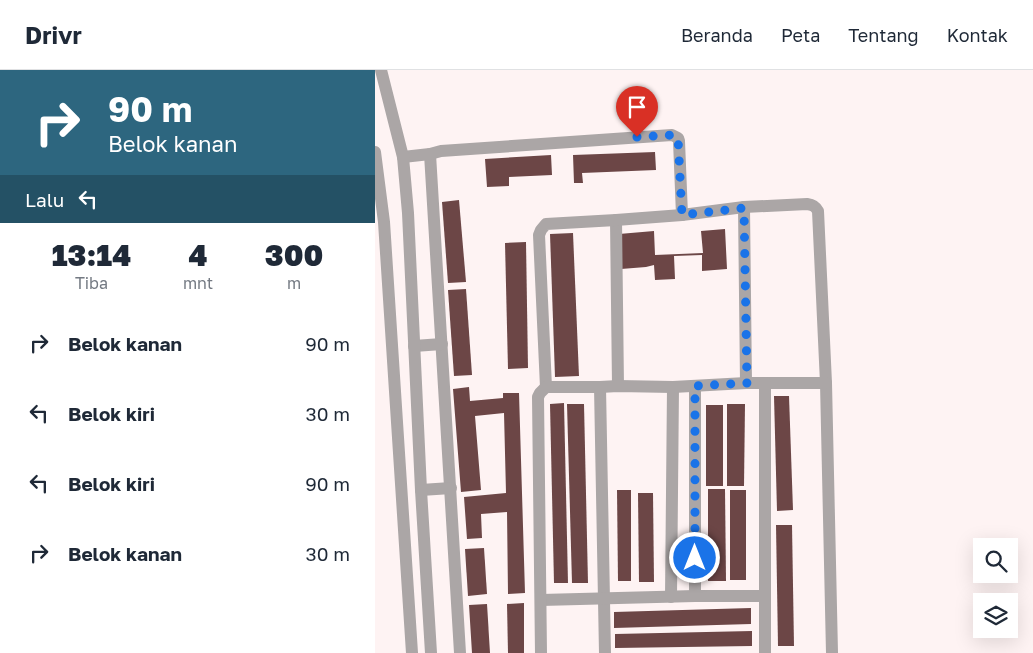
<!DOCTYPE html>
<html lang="id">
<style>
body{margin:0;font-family:"Golos Text",sans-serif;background:#f6f6f7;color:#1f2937;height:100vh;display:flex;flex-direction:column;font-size:19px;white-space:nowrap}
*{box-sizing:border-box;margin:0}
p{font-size:16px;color:#747a83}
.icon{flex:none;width:28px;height:28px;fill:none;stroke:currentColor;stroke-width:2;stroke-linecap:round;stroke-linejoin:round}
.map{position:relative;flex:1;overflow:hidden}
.side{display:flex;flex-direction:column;background:#fff;width:375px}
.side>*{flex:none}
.hud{background:#2d667f;color:#fff;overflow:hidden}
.buttons{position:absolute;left:598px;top:468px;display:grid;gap:10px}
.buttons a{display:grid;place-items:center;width:45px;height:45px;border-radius:0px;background:#fff;box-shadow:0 5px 20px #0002;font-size:25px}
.pin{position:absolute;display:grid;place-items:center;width:42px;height:42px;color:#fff;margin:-51px -21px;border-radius:50% 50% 50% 0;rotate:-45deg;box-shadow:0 0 5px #0007}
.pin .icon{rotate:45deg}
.me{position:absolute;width:55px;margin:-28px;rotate:0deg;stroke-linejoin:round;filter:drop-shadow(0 0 4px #0008)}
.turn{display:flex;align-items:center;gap:18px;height:105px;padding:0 25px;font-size:22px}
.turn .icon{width:65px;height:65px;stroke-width:2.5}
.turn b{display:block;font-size:35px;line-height:42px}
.then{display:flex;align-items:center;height:48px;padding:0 25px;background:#0003;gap:10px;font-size:19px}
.eta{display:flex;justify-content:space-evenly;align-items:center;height:85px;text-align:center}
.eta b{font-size:30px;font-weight:800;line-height:35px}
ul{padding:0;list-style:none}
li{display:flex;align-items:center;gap:15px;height:70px;padding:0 25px}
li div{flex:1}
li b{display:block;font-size:19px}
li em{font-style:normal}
header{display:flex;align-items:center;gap:30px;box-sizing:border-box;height:70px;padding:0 25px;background:#fff;border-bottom:1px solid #e0e1e3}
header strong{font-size:24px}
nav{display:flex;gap:28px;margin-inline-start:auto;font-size:18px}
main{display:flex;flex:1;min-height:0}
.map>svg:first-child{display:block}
.building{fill:#6c4646}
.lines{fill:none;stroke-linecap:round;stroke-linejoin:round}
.minor{stroke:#aba6a6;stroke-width:12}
.tertiary{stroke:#aba6a6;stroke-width:12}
.route{stroke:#1a73e8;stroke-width:9;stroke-dasharray:0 16.2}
</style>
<header>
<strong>Drivr</strong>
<nav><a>Beranda</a><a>Peta</a><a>Tentang</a><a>Kontak</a></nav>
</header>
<main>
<section class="side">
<div class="hud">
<div class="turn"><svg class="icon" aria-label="right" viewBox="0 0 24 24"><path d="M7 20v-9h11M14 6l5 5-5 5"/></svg><div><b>90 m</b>Belok kanan</div></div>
<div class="then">Lalu<svg class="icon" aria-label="left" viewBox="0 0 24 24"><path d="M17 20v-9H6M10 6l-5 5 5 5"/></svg></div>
</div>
<div class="eta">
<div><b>13:14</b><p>Tiba</p></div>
<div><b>4</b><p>mnt</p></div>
<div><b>300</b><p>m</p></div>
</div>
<ul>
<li><svg class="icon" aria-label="right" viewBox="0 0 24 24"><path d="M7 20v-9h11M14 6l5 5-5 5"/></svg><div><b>Belok kanan</b></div><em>90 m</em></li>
<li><svg class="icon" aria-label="left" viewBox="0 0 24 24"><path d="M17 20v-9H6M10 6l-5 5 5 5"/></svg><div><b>Belok kiri</b></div><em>30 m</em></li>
<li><svg class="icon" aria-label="left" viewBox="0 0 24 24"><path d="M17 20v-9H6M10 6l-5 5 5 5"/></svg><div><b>Belok kiri</b></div><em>90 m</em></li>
<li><svg class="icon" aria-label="right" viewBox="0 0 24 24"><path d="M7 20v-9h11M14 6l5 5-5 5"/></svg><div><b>Belok kanan</b></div><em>30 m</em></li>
</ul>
</section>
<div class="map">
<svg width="658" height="583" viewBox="0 0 658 583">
<rect width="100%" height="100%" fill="#fef3f3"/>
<!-- building -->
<g class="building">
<polygon points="280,82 281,100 207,103 208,113 199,113 198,85"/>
<polygon points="176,85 177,105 134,107 134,116 112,117 110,89"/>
<polygon points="84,130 91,212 73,213 67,132"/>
<polygon points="350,159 352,199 327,201 327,185 299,186 300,209 280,210 279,195 271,197 246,199 244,164 279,161 280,185 328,183 326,161"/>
<polygon points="198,163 204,306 180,307 175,164"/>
<polygon points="151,172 153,298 133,299 130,173"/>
<polygon points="91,219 97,305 79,306 73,220"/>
<polygon points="94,317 95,331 128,328 128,323 144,323 150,523 133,524 132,442 106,444 107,468 92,469 89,427 131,423 129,343 100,346 106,420 86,422 78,319"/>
<polygon points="399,326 414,326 418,440 402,441"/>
<polygon points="189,333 193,513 179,513 175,334"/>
<polygon points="192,334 209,334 213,513 197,513"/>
<polygon points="352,334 370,334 369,416 352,416"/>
<rect x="331" y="335" width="17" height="81"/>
<polygon points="333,419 350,419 351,511 333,511"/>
<polygon points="242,420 256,420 256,511 243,511"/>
<rect x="355" y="420" width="16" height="90"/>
<polygon points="263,423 278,423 279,512 264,512"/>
<polygon points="401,455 417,455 419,576 403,576"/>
<polygon points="109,478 112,524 93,526 90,479"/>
<polygon points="149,533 149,583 133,583 132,534"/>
<polygon points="112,534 115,583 97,583 94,535"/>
<polygon points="376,538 376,554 239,558 239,542"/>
<polygon points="377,561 377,576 240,578 240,564"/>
</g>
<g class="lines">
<!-- minor -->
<g class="minor">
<polyline points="55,84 85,583"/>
<polyline points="28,87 55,84 66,81 297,65 303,68 304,71 307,145"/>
<polyline points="369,137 371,313"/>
<polyline points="241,150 243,316"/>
<polyline points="39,276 67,274"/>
<path d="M171 317 164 165 166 160 171 154 241 150 307 145 369 137 432 134C438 135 440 136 443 141L451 313 457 583"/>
<polyline points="225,317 230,583"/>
<polyline points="46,420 76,418"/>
<polyline points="320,526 320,316"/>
<polyline points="296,527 298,317"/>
<polyline points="166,530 320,526 389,526"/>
<polyline points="166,583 163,327 165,323 171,317 225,317 243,316 298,317 371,313 451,313"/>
<polyline points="390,583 390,313"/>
</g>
<!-- tertiary -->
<g class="tertiary">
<polyline points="6,0 28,87 33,143 46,420 56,583"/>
<polyline points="0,82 9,152 37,583"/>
</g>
</g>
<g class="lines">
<!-- route -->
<polyline class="route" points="262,67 297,65 303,68 307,145 369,138 372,313 320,316 320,488"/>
</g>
</svg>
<div class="buttons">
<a><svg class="icon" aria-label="search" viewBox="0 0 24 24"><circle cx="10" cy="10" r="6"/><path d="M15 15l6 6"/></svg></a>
<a><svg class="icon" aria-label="layers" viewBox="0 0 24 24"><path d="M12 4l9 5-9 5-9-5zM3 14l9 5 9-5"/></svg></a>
</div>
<div class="pin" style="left:262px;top:67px;background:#d93025"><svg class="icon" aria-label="arrive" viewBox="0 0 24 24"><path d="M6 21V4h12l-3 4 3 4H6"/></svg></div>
<svg class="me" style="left:320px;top:488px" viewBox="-20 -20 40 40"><circle r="17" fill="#1a73e8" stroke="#fff" stroke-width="3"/><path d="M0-11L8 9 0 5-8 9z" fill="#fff"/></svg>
</div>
</main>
